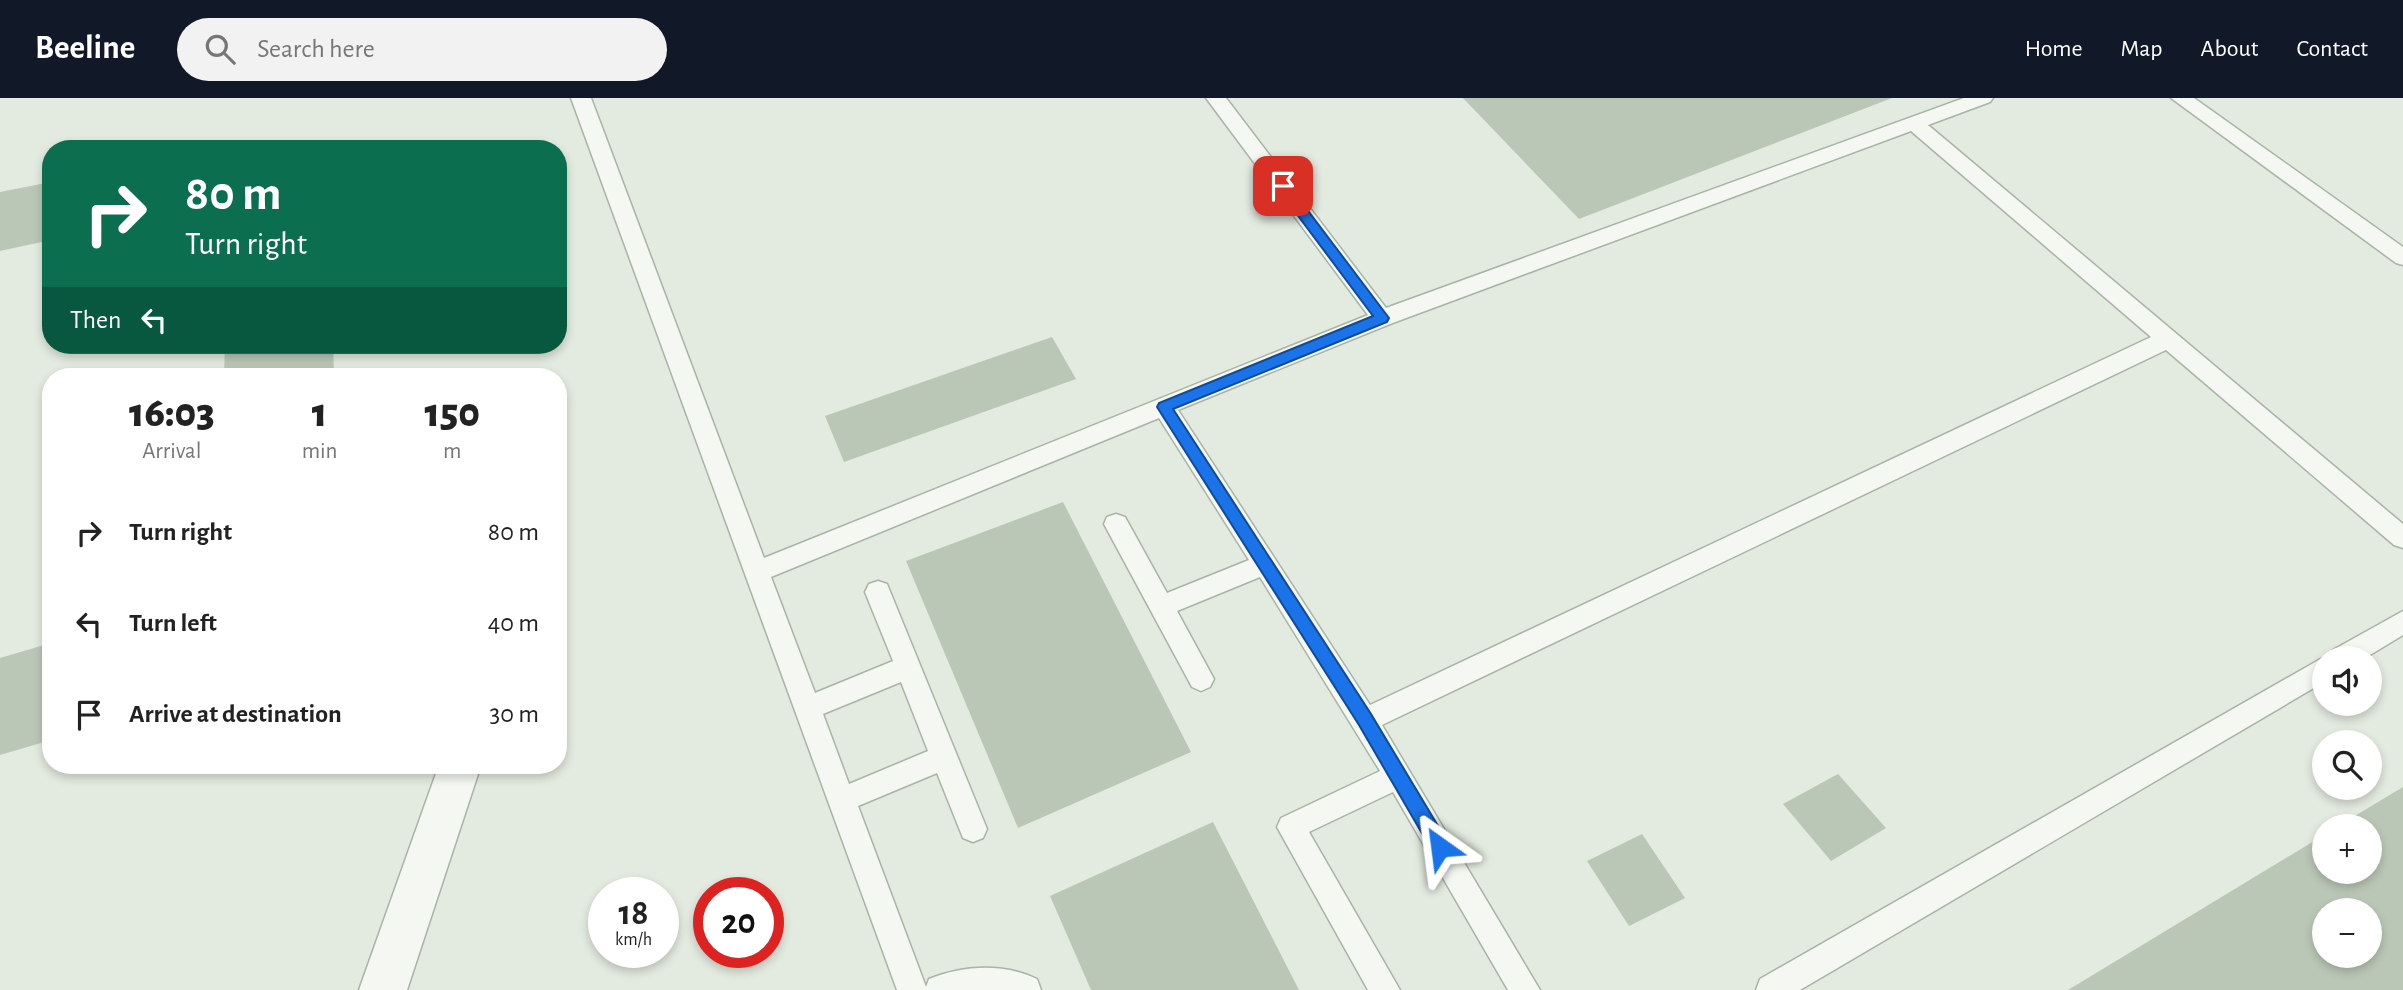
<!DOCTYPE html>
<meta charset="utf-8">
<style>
body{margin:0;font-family:"Alegreya Sans",sans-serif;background:#f2f2f2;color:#222;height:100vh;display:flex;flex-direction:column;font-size:26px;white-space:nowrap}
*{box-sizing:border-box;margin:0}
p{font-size:23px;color:#767676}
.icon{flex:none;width:38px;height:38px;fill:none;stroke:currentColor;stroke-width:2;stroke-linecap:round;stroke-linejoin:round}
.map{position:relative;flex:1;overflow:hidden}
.panel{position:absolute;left:42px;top:270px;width:525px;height:406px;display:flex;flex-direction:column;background:#fff;border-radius:28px;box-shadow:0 4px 10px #0003}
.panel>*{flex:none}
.hud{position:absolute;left:42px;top:42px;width:525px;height:214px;border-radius:28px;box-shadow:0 4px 10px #0003;background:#0b6e4f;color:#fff;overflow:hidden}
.fabs{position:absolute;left:2312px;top:548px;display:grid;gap:14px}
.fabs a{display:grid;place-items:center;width:70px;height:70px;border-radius:50%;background:#fff;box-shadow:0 4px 10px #0003;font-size:35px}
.speed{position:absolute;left:588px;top:779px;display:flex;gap:14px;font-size:35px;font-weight:700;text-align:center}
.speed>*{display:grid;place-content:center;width:91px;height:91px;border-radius:50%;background:#fff;box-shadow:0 4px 10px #0003;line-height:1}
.speed small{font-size:18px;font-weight:400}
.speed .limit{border:10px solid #d22;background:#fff;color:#111}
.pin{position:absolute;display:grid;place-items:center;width:60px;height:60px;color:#fff;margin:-30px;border-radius:14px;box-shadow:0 4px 10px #0006}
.me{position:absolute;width:77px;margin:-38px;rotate:329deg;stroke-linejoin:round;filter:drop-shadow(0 0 5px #0008)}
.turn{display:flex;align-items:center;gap:24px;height:147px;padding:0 28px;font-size:32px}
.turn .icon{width:91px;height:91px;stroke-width:2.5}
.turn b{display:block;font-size:49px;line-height:60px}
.then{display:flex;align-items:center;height:66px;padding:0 28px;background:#0003;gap:14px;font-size:26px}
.eta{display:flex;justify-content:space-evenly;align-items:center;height:119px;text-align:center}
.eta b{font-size:42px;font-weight:800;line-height:49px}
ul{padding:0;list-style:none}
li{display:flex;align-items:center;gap:21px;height:91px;padding:0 28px}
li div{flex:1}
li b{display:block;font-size:26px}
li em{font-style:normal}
header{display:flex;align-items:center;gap:42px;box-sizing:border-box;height:98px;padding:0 35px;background:#111827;color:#fff}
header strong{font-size:33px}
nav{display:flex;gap:38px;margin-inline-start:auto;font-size:24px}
.search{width:490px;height:63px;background:#f2f2f2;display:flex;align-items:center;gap:18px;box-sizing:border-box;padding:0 24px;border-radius:38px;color:#767676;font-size:26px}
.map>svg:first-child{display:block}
.building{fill:#bbc7b6;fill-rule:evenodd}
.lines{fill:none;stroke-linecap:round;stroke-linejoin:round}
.service-casing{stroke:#a9b4a4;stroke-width:3}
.minor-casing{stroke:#a9b4a4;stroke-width:3}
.service{fill:#f4f7f2;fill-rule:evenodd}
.minor{fill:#f4f7f2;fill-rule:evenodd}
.route{fill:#1a73e8;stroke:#114b97;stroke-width:2}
</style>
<header>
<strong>Beeline</strong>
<div class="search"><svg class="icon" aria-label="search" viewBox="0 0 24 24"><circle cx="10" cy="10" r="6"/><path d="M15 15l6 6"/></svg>Search here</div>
<nav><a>Home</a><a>Map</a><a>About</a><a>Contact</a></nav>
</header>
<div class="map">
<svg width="2403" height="892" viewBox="0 0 2403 892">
<rect width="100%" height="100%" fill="#e3eadf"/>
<!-- building -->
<g class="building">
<polygon points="1463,0 1892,0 1579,121"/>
<polygon points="51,84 51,142 0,153 0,94"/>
<polygon points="1052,239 1076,281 844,364 825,318"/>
<polygon points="225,247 333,247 334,278 224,278"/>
<polygon points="1063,404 1191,654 1018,730 906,463"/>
<polygon points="51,545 51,642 0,657 0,560"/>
<polygon points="1838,676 1886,730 1831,763 1783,706"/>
<path d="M2403 689V892H2068L2324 737V774H2370V728H2338ZM2324 812H2370V858H2324Z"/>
<polygon points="1213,724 1299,892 1091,892 1050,798"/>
<polygon points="1642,736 1685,800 1629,828 1587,763"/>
</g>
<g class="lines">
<defs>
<g id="service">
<path d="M571 0H591L764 460 1368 217 1206 0H1226L1386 210 1964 0H1993L1990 4 1928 27 2403 426V450L2394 447 2166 252 1382 627 1540 892H1508L1393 694 1309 734 1400 892H1368L1277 729 1281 720 1380 673 1260 479 1177 513 1214 581 1210 589 1201 593 1192 589 1104 426 1107 419 1116 416 1125 419 1167 495 1249 462 1159 320 771 479 815 595 893 563 865 494 869 486 878 483 887 486 987 731 983 740 973 744 963 740 937 675 858 708 926 889 929 881C963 867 1004 865 1037 881L1041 892H897ZM1911 33 2151 239 1370 607 1178 312 1390 226ZM901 584 928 653 849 686 823 616Z"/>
<polygon points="2171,0 2194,0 2403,149 2403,167 2396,165"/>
<polygon points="2403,513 2403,537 2365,560 2329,560 2333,552"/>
<polygon points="2324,559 2328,560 2324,560 2324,584 1800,892 1756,892 1760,881"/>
</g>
<polygon id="minor" points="439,667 481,667 407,892 359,892"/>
</defs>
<!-- service casing -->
<use href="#service" class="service-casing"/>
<!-- minor casing -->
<use href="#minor" class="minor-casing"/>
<!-- service -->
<use href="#service" class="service"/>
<!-- minor -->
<use href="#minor" class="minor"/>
</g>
<!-- route -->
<polygon class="route" points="1283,84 1287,85 1389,220 1387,224 1173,311 1371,616 1447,743 1449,749 1447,756 1440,758 1434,756 1359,627 1157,309 1159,305 1373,218 1278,91 1276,88"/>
</svg>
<div class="fabs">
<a><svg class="icon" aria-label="sound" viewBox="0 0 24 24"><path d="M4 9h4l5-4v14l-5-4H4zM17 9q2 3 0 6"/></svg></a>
<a><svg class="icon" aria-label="search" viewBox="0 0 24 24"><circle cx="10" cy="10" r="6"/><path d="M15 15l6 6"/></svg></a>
<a>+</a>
<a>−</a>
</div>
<div class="speed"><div>18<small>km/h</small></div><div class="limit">20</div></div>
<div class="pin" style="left:1283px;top:88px;background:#d93025"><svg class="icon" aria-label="arrive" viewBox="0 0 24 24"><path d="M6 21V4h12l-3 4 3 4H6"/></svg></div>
<svg class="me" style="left:1440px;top:749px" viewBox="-20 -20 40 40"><path d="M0-17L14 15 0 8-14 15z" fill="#1a73e8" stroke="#fff" stroke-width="4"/></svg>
<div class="hud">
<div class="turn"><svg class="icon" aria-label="right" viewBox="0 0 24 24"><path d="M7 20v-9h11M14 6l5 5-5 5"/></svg><div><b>80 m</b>Turn right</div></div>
<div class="then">Then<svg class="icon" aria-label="left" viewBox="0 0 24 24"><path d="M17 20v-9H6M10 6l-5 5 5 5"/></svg></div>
</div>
<section class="panel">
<div class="eta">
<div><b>16:03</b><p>Arrival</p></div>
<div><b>1</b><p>min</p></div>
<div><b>150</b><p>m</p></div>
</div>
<ul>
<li><svg class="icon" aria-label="right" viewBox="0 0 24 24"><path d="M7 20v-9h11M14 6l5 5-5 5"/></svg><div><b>Turn right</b></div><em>80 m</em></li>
<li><svg class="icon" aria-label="left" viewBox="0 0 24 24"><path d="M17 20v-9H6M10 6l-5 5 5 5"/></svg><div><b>Turn left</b></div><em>40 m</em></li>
<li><svg class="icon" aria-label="arrive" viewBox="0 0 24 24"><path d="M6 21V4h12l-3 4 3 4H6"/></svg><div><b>Arrive at destination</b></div><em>30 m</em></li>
</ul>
</section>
</div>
